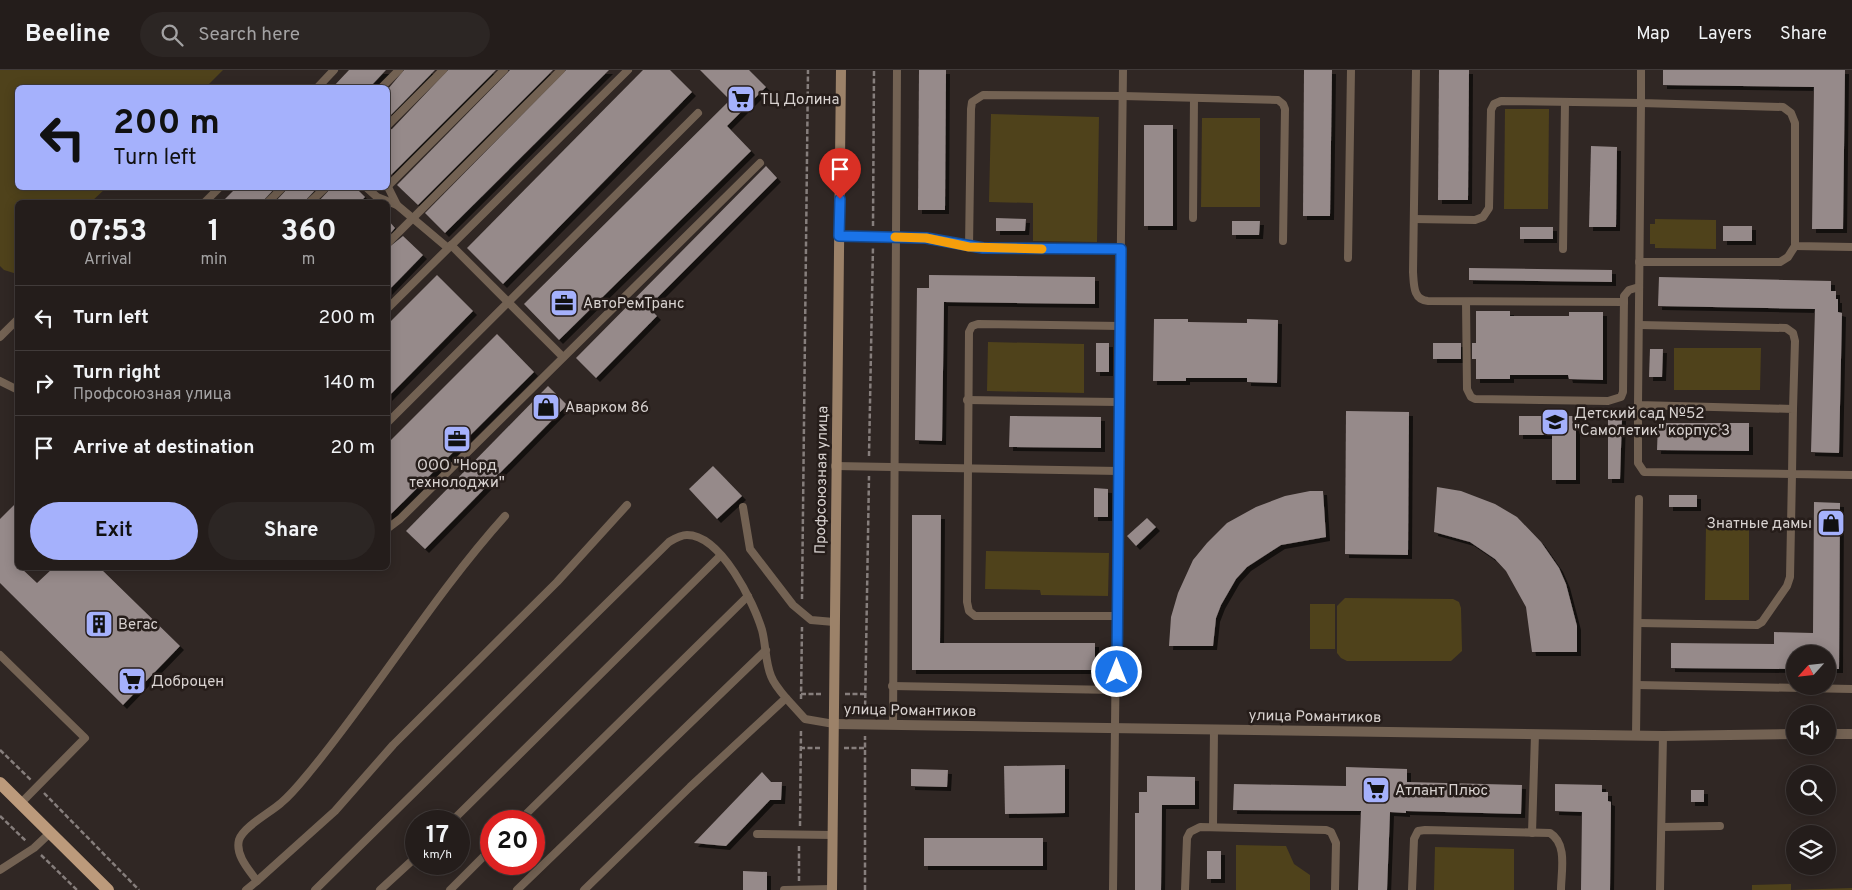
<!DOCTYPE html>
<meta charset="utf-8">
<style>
body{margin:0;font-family:Overpass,sans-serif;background:#2c2624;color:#f1f3f6;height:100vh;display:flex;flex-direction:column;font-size:19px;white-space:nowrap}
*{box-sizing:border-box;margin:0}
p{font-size:16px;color:#a3a2a3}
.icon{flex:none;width:28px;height:28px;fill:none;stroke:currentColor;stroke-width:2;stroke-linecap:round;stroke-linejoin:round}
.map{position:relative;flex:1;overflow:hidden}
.drawer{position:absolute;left:15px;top:130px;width:375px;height:370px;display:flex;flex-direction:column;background:#241d1b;border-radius:8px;box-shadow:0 2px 12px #0003,0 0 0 1px #413b3a}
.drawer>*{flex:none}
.banner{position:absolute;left:15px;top:15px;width:375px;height:105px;border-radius:8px;box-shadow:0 2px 12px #0003,0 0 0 1px #413b3a;background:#a5b1fc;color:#111;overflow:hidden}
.needle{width:32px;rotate:243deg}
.fabs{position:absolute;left:1786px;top:575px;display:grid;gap:10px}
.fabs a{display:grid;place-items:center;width:50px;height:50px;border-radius:50%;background:#241d1b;box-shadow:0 2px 12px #0003,0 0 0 1px #413b3a;font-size:25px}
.speed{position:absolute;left:405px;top:740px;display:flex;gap:10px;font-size:25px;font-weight:700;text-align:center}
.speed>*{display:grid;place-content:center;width:65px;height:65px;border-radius:50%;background:#241d1b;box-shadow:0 2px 12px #0003,0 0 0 1px #413b3a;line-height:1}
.speed small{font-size:12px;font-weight:400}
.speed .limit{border:8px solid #d22;background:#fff;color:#111}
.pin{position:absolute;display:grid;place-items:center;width:42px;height:42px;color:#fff;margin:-51px -21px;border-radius:50% 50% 50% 0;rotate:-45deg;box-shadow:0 0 5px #0007}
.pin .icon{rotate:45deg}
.me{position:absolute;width:55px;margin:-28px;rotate:0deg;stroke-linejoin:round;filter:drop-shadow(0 0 4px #0008)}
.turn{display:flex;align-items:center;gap:18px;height:105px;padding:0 15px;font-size:22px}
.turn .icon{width:65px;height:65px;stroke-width:2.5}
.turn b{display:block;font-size:35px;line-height:42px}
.eta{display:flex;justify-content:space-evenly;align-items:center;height:85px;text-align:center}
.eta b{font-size:30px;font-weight:700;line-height:35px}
.cta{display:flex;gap:10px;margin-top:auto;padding:10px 15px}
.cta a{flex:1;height:58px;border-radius:30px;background:#a5b1fc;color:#111;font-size:20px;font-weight:700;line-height:58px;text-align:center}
.cta a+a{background:#2c2624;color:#f1f3f6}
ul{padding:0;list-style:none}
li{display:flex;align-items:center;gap:15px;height:65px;padding:0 15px;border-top:1px solid #413b3a}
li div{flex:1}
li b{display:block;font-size:19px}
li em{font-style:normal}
header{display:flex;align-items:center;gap:30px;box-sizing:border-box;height:70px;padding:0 25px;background:#241d1b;border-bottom:1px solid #413b3a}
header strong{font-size:24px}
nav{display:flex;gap:28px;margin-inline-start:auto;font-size:18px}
.search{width:350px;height:45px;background:#2c2624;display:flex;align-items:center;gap:12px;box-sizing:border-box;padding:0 18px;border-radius:28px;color:#a3a2a3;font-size:19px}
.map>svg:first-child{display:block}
.green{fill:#4f421b}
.building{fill:#968a8a;filter:url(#shadow)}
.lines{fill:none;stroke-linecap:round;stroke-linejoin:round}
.path{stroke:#867e7c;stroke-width:2.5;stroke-dasharray:5 2.5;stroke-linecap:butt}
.service{stroke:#736253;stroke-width:8}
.minor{stroke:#736253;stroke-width:10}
.secondary{stroke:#9c8269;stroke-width:10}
.primary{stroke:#bc9a7b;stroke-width:12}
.route-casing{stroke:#114b97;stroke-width:12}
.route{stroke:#1a73e8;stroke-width:9}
.slow{stroke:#f59e0b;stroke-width:9}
.labels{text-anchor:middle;stroke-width:5;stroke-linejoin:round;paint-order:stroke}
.poi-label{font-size:15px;fill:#d8d2d0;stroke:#261d1a;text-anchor:start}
.street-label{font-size:15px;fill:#d8d2d0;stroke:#261d1a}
</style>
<header>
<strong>Beeline</strong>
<div class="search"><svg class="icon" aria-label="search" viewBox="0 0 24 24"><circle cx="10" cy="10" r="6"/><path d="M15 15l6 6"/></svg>Search here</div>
<nav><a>Map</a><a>Layers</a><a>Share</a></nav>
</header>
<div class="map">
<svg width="1852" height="820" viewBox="0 0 1852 820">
<defs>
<filter id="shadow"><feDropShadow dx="4" dy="4" stdDeviation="0" flood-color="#0009"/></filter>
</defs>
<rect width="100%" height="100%" fill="#302724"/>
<!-- green -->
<g class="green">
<polygon points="0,0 223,0 206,17 18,18 18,118 106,118 91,132 18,132 17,204 4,200 0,196"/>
<polygon points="1505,39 1549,39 1548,139 1504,139"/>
<polygon points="991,44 1099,47 1097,172 1033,171 1033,133 989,132"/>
<polygon points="1202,48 1260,48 1260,137 1201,137"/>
<polygon points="1655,149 1716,150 1716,179 1655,178 1655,174 1650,174 1650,154 1655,154"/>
<polygon points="988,272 1084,274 1084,323 987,321"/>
<polygon points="1674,278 1761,278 1760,320 1674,320"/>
<polygon points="1706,455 1749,456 1749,530 1705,530"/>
<polygon points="986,481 1109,483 1108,526 1041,525 1040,520 985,519"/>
<polygon points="1345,528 1453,529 1459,532 1461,538 1462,581 1451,591 1347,591 1341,588 1337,583 1337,536"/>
<rect x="1310" y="534" width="25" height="45"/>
<polygon points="1236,775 1286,776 1294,794 1310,805 1310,820 1236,820"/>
<polygon points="1435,777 1514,779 1514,820 1434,820"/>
<polygon points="1791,814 1791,820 1852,818 1852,820 1752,820 1752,815"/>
</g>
<!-- building -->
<g class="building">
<polygon points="349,0 386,0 369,18 332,18"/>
<polygon points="404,0 435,0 388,48 388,19"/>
<polygon points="448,0 496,0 389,107 388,60 392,59"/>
<polygon points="510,0 553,0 418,135 397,115"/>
<polygon points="566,0 609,0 445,163 425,143"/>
<polygon points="643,0 670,0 692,22 503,214 467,178"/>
<polygon points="700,0 749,0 766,17 727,56 751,81 559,270 524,234 730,30"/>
<polygon points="919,0 946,0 945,140 918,140"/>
<polygon points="1304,0 1332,0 1330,146 1303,146"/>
<polygon points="1439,0 1469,0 1468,130 1438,130"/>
<polygon points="1663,0 1845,0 1843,159 1812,159 1814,17 1663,15"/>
<rect x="1144" y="55" width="29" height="101"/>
<polygon points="1591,76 1617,77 1616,157 1589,157"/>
<polygon points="766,96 777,108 648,237 657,246 596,308 576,288"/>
<polygon points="236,118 275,118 262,132 222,132"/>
<polygon points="288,118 317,118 304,132 275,132"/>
<polygon points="331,118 356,118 365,127 360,132 318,132"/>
<polygon points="996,148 1026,149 1025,161 996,161"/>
<polygon points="388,150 395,158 388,166"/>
<polygon points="1232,151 1260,151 1259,165 1232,165"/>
<rect x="1723" y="156" width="29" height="15"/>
<rect x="1520" y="157" width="33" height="12"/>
<polygon points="403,166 423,185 388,221 388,178"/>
<polygon points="1469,198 1612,200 1612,212 1469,210"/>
<polygon points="437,205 473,241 388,327 388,254"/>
<polygon points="929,205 1095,207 1095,234 944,232 942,371 915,370 917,218 929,218"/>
<polygon points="1659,207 1831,211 1831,221 1836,221 1836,229 1838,229 1838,242 1842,243 1839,383 1811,382 1815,239 1658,236"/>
<polygon points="1476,241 1510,241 1510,246 1569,246 1569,242 1603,242 1603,310 1569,309 1568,305 1510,305 1510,309 1476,309 1476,289 1472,289 1472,273 1476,273"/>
<polygon points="1154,249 1188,249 1188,252 1247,253 1247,249 1278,250 1277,313 1247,312 1247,308 1186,308 1186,311 1153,311"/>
<polygon points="497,264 534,302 388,447 388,373"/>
<rect x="1096" y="273" width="13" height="29"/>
<rect x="1433" y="273" width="28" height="16"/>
<polygon points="1650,279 1663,279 1662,307 1649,307"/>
<polygon points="548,316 567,335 425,479 406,461"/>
<polygon points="1346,341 1409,342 1408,485 1345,484"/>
<polygon points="1010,346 1101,347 1101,378 1009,377"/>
<polygon points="1519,346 1576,346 1576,410 1552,410 1552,365 1519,365"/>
<polygon points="1608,346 1622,347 1620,409 1608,409"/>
<polygon points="1658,353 1749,353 1749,381 1657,380"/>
<polygon points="713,396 742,426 717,449 689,419"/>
<polygon points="1437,417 1461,421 1495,434 1517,447 1541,472 1559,498 1566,514 1577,556 1577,582 1532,582 1526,537 1506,501 1495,489 1470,472 1434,462"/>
<polygon points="1094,418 1108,419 1108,447 1094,447"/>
<polygon points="1310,421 1323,421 1326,467 1281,475 1247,497 1236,509 1221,535 1216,548 1213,576 1169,576 1171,547 1178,523 1193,490 1207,473 1227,453 1256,437 1285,426"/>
<rect x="1669" y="425" width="28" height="12"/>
<polygon points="18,431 18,498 21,498 37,513 53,498 100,498 180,576 123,635 0,513 0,449"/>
<polygon points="1814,432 1840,433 1839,599 1828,599 1828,584 1795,584 1795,599 1671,598 1671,573 1774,574 1774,562 1813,563"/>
<polygon points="912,445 941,445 940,573 1095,573 1095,600 912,600"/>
<polygon points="1147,448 1156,457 1136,476 1127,466"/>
<polygon points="1065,695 1065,743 1005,744 1004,696"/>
<polygon points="1346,697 1407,699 1407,712 1522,715 1521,744 1406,741 1406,743 1390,742 1387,820 1358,820 1361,741 1233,740 1234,714 1346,716"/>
<polygon points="911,699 948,700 947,717 911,716"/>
<polygon points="762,702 771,712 782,712 781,730 770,730 726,776 694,773"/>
<polygon points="1147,706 1195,707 1195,735 1162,735 1161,820 1135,820 1135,743 1139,743 1139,722 1147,722"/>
<polygon points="1555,714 1602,715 1602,722 1608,722 1608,731 1611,732 1610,820 1581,820 1582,742 1555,741"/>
<rect x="1691" y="720" width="13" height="12"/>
<rect x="924" y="768" width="119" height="28"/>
<rect x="1207" y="781" width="14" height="28"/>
<polygon points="743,801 767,802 767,820 743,820"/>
</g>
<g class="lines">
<!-- path -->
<g class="path">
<polyline points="873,156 874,0"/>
<polyline points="869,386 873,176"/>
<polyline points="802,529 808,0"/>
<polyline points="801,624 822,624"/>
<polyline points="845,624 867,624"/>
<polyline points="801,629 802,557"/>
<polyline points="865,643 869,406"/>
<polyline points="800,678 821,678"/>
<polyline points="844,678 866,678"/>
<polyline points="0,680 31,710"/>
<polyline points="44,723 139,820"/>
<polyline points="0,746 26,771"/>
<polyline points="800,756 801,659"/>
<polyline points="41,785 77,820"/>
<polyline points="799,811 799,774"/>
<polyline points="865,820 865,666"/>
</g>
<!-- service -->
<g class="service">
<path d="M1416 0 1413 202C1414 215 1413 230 1428 231L1624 232"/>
<polyline points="1641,0 1641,33 1783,37 1791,43 1795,53 1795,176 1852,177"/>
<polyline points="317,18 334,0"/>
<polyline points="381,18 399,0"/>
<polyline points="388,55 443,0"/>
<polyline points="388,116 504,0"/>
<polyline points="388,117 397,135"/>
<polyline points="367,118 377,127 397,135 448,178"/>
<polyline points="205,132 219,118"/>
<polyline points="268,132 282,118"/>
<polyline points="310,132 325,118"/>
<polyline points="1193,148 1194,28"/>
<polyline points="1414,149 1475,150 1483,147 1489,138 1491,40 1494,34 1501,31 1641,33 1638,335 1793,339 1792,404 1852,405"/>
<polyline points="839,166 926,168 983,178 1121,179"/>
<polyline points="388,173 561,0"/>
<polyline points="451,175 563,287"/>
<polyline points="969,177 971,39 972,32 983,25 1123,26 1278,30 1283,34 1285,39 1283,171"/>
<polyline points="1563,179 1565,32"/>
<polyline points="1348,188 1351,0"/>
<polyline points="1639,192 1780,192 1788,187 1795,176"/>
<polyline points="1466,232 1467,319 1471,327 1475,329 1608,331 1621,327 1623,322 1624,226 1629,220 1639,217"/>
<polyline points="388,238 628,0"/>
<polyline points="1640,255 1786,258 1793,263 1795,271 1793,339"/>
<polyline points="0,267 18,249"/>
<polyline points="0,311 18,320"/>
<polyline points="967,330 1119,332"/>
<polyline points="1638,335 1638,393 1644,402 1792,404 1790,507 1787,516 1762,552 1757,555 1638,553"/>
<polyline points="388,352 698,43"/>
<polyline points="835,396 1119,401"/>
<polyline points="743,437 750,479 793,535 811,550 834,552"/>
<polyline points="388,458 400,449 760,93"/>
<polyline points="1117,546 975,546 969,541 967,532 969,262 972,256 978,254 1121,256"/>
<polyline points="0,585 85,668 21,733"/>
<polyline points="1637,615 1852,619"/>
<polyline points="892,616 1117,620"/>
<polyline points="786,628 805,649 834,654"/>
<polyline points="893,655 897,0"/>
<polyline points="1636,666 1639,429"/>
<polyline points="452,751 720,486"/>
<polyline points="519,751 748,526"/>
<polyline points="1213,757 1214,659"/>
<polyline points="1662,757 1720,756"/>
<polyline points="1532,763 1535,664"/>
<polyline points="757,764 832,765"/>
<polyline points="0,800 34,778 51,762"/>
<polyline points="257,811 335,741 393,675 557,512 627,435"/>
<path d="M246 820 257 811C249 800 235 785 239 770 243 757 271 742 281 733 293 723 302 711 312 699 379 617 434 525 505 446"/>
<path d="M315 820 669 472C674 469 680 465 687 465 721 465 754 533 762 560 766 575 765 591 771 606 774 614 780 621 786 628L690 717 584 820"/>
<polyline points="380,820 416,787"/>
<polyline points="450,820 491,779"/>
<polyline points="517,820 766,580"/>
<polyline points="784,820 832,819"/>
<polyline points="1113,820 1123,0"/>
<polyline points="1185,820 1187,768 1190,762 1200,757 1326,760 1331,762 1336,773 1335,820"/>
<path d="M1412 820 1414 769 1418 761 1425 760 1550 763C1568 774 1561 802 1561 820"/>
<polyline points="1660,820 1663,666"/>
</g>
<!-- minor -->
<g class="minor">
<polyline points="834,654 1663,666 1795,664"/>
<polyline points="1828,664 1852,664"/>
</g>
<!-- secondary -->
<polyline class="secondary" points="832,820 841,0"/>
<!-- primary -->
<polyline class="primary" points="0,713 108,820"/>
</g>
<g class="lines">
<defs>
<polyline id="route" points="840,129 839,166 926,168 983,178 1121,179 1117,602"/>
</defs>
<!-- route casing -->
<use href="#route" class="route-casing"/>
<!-- route -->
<use href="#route" class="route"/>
<!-- slow -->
<polyline class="slow" points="895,167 926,168 969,177 1042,179"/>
</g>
<!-- icons -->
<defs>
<symbol id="supermarket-square" viewBox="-11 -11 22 22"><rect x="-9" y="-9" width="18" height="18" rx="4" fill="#a5b1fc" stroke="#261d1a"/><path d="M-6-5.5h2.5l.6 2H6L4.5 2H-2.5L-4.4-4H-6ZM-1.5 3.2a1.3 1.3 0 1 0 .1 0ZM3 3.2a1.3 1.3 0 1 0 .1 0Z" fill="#111"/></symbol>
<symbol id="office-square" viewBox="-11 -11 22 22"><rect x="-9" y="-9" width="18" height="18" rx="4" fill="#a5b1fc" stroke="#261d1a"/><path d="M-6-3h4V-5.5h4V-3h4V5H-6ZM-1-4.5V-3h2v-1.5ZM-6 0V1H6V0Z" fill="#111"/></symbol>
<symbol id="shop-square" viewBox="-11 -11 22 22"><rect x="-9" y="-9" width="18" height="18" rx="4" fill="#a5b1fc" stroke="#261d1a"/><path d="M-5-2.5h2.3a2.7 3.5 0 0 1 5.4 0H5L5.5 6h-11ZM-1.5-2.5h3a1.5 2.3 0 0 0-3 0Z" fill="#111"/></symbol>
<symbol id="school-square" viewBox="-11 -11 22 22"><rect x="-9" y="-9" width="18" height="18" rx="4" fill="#a5b1fc" stroke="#261d1a"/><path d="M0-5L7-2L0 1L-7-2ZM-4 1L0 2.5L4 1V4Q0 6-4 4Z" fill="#111"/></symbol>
<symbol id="building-square" viewBox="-11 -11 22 22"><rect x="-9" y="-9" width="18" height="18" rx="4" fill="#a5b1fc" stroke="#261d1a"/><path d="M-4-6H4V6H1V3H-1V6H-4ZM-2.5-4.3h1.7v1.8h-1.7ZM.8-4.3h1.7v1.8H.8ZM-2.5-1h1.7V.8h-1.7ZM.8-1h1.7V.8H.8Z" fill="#111"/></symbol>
</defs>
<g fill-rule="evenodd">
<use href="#supermarket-square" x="725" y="13" width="32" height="32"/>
<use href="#office-square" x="548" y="217" width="32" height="32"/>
<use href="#shop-square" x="530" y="321" width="32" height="32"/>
<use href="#school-square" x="1539" y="336" width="32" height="32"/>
<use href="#office-square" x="441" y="353" width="32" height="32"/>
<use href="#shop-square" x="1815" y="437" width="32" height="32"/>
<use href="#building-square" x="83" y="538" width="32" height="32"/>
<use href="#supermarket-square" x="116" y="595" width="32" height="32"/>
<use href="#supermarket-square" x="1360" y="704" width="32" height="32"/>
</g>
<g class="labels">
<!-- poi labels -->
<g class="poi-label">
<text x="760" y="34">ТЦ Долина</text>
<text x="583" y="238">АвтоРемТранс</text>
<text x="565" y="342">Аварком 86</text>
<text x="1574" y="348">Детский сад №52<tspan x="1574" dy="17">"Самолетик" корпус 3</tspan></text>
<text x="457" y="400" text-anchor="middle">ООО "Норд<tspan x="457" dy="17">технолоджи"</tspan></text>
<text x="1812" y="458" text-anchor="end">Знатные дамы</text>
<text x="118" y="559">Вегас</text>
<text x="151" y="616">Доброцен</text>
<text x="1395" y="725">Атлант Плюс</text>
</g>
<!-- street labels -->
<g class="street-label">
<text transform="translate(821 410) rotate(-89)" y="5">Профсоюзная улица</text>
<text transform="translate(910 640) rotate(1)" y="5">улица Романтиков</text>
<text transform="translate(1315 646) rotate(1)" y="5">улица Романтиков</text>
</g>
</g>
</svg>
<div class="fabs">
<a><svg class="needle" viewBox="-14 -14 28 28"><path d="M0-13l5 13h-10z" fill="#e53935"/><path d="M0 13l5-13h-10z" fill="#a3a2a3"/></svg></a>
<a><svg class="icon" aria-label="sound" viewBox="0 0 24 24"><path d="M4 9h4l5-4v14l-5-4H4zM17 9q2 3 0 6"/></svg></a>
<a><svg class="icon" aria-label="search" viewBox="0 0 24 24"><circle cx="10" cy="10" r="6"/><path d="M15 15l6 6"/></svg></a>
<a><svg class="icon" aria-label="layers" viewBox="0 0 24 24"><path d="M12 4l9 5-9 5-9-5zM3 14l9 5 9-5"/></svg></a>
</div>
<div class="speed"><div>17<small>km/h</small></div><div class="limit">20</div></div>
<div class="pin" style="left:840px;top:129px;background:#d93025"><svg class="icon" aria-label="arrive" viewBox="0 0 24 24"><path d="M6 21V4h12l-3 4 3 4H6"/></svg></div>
<svg class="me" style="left:1117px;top:602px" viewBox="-20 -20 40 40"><circle r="17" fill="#1a73e8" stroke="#fff" stroke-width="3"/><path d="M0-11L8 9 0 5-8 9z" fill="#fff"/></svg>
<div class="banner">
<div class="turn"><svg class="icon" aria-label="left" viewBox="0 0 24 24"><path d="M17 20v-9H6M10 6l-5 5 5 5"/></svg><div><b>200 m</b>Turn left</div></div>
</div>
<section class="drawer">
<div class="eta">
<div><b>07:53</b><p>Arrival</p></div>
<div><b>1</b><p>min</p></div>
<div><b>360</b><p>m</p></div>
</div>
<ul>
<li><svg class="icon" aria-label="left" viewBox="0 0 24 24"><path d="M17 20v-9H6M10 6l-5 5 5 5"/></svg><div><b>Turn left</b></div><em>200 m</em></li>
<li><svg class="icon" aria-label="right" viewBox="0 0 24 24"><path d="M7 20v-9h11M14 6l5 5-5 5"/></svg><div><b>Turn right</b><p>Профсоюзная улица</p></div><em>140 m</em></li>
<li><svg class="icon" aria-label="arrive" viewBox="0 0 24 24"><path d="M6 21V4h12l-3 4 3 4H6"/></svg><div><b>Arrive at destination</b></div><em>20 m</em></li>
</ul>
<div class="cta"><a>Exit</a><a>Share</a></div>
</section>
</div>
